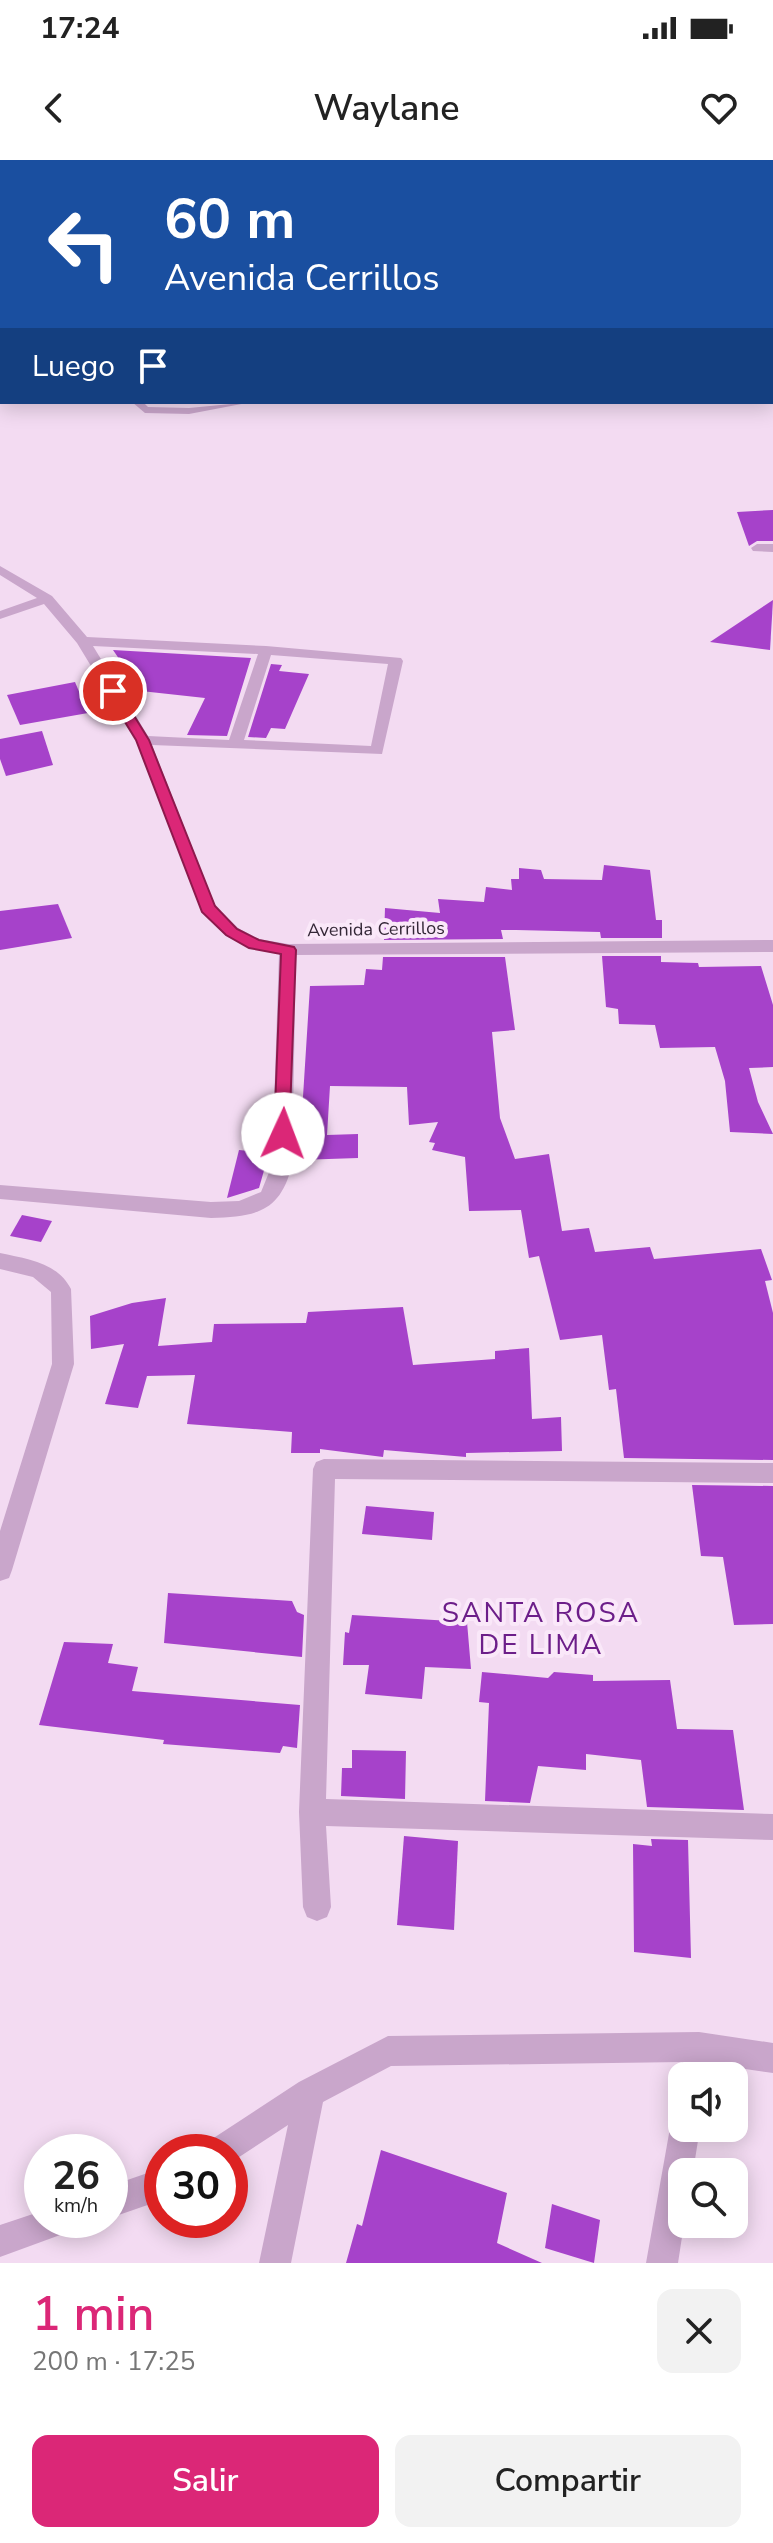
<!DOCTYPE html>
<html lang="es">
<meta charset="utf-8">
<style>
body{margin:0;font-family:"Nunito Sans",sans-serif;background:#f2f2f2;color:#222;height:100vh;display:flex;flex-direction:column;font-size:30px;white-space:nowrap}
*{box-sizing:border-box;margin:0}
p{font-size:26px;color:#767676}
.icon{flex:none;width:44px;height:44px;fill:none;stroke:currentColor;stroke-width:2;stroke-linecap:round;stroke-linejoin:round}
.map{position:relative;height:2103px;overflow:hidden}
.details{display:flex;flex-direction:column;background:#fff;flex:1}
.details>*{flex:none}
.hud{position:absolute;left:0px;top:0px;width:774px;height:244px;box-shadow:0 4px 20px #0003;background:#1a4fa0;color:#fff;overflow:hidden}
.fabs{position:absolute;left:668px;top:1902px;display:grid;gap:16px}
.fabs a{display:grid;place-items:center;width:80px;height:80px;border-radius:16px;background:#fff;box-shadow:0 4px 20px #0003;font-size:40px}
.speed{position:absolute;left:24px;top:1974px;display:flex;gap:16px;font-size:40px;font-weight:700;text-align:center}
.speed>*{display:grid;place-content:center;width:104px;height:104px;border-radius:50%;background:#fff;box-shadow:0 4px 20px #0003;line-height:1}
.speed small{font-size:20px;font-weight:400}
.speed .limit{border:12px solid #d22;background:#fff;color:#111}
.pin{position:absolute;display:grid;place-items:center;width:68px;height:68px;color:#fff;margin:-34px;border:4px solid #fff;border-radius:50%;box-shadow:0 2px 8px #0007}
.me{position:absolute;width:88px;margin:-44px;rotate:2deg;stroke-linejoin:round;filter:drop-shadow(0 0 6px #0008)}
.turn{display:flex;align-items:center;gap:28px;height:168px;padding:0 32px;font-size:36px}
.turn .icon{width:104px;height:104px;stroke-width:2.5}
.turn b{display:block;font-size:56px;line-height:68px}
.then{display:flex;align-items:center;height:76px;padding:0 32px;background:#0003;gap:16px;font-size:30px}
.round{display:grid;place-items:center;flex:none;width:84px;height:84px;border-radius:16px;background:#f2f2f2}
.headline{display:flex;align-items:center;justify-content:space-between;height:136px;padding:0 32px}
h1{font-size:48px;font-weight:600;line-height:60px;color:#db2777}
.action{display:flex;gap:16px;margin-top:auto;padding:16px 32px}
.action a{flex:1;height:92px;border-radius:16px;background:#db2777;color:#fff;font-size:32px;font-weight:600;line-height:92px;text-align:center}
.action a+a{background:#f2f2f2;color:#222}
.status{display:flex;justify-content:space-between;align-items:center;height:56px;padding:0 40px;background:#fff;direction:ltr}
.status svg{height:22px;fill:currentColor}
header{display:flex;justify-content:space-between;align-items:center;height:104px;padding:0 32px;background:#fff;font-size:36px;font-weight:600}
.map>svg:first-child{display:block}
.green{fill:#c29aa1}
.building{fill:#a642ca}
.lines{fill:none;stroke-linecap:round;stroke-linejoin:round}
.path{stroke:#b491b7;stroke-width:2;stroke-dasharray:2 2;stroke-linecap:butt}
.minor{fill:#c9a6cb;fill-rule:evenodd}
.route{fill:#db2777;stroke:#8e194d;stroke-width:2}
.labels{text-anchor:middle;stroke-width:8;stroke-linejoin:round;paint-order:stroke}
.far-street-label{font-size:18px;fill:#342737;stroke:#fae8f9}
.near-neighbourhood-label{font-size:28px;letter-spacing:2px;fill:#6c1e89;stroke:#fae8f9}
</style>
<div class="status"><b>17:24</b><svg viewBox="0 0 49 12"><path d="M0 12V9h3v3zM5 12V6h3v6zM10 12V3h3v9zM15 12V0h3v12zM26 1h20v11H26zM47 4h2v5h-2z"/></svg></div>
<header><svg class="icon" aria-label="back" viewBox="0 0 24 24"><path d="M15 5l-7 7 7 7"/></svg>Waylane<svg class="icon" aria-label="heart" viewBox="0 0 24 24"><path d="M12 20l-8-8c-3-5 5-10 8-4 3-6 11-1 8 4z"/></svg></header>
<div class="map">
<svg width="773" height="2103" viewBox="0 0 773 2103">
<rect width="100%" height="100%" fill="#f3dbf2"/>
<!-- green -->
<polygon class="green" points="230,0 773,0 773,18 772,2 220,2"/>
<!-- building -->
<g class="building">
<polygon points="773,350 773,381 757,381 749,386 737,352"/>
<polygon points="773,440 770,490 710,482"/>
<polygon points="113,490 251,498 227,576 187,575 205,538 141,531"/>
<polygon points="271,504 282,505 279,511 309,514 285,569 271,568 266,578 248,577"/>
<polygon points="75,522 88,553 20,565 7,535"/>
<polygon points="42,571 53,605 6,616 0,599 0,579"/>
<polygon points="604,705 650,710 656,760 662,760 662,778 601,778 600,772 516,770 501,770 503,779 384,780 385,748 440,753 438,739 484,742 486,727 512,730 511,719 519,719 519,708 541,710 544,719 602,720"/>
<polygon points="58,744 72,778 0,790 0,751"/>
<polygon points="602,796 661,796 661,802 698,803 699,807 761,806 773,845 773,907 749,908 758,942 773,974 730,972 725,921 715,887 660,888 655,865 619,864 618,849 606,847"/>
<polygon points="383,797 505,797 515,870 492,872 500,958 515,999 549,994 562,1071 589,1068 595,1092 650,1087 654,1099 761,1089 772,1120 765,1121 773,1153 773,1300 624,1298 616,1229 609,1230 602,1175 560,1180 539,1096 529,1098 521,1050 469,1051 465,997 432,990 435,983 429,982 438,962 409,965 407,927 330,926 327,975 358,974 358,998 299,1000 310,826 364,825 366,809 382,810"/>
<polygon points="239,990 269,993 259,1028 227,1038"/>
<polygon points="22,1055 52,1061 41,1082 10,1076"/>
<polygon points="166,1138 158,1186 212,1182 214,1164 306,1163 308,1152 403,1147 413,1205 495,1199 495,1191 529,1188 532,1259 561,1257 562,1291 466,1293 466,1297 384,1290 383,1297 320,1289 320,1293 291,1293 292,1272 187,1264 195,1215 147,1216 138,1248 105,1244 124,1184 91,1189 90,1156 132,1143"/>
<polygon points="692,1325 773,1326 773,1464 734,1465 723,1397 701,1396"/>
<polygon points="366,1346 434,1352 432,1380 362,1374"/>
<polygon points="168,1433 292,1441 297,1452 304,1455 302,1497 164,1483"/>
<polygon points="352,1455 467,1462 471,1509 425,1507 422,1539 365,1534 369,1505 343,1505 345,1472 349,1473"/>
<polygon points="64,1482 113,1484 108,1503 138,1507 132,1531 300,1545 297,1588 283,1586 280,1593 163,1584 164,1580 39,1565"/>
<polygon points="482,1512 548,1518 554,1512 593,1515 593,1521 670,1520 677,1569 733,1570 744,1650 647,1647 641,1600 586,1594 586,1610 538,1606 530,1643 485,1641 489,1543 479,1542"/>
<polygon points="352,1590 406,1591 405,1639 341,1636 342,1608 352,1608"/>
<polygon points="404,1676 458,1681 454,1770 397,1765"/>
<polygon points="651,1679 688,1680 691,1798 634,1792 633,1684 652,1686"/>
<polygon points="381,1990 507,2033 497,2083 542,2103 346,2103 357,2064 362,2066"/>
<polygon points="552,2044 600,2060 594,2103 545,2088"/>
</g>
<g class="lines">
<!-- path -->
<polyline class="path" points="348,2 358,0"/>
<!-- minor -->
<g class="minor">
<rect x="772" y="29" width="1" height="6"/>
<rect x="0" y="58" width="2" height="6"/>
<rect x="772" y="72" width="1" height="6"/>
<polygon points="0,99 2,100 2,107 0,106"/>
<rect x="772" y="130" width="1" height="6"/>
<polygon points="2,141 2,147 0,148 0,142"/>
<polygon points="132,242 143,242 148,247 189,248 252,242 189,254 145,253"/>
<polygon points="757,384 773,384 773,392 753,391 751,388"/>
<path d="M0 406 52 436 87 477 266 486 401 498 403 501 382 594 152 585 215 746 238 768 259 779 288 784 773 780V792L296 795 292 1005C280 1053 256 1056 211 1058L0 1039V1025L211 1042 239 1041 261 1032 272 1005 279 794 249 788 226 776 202 752 136 580 77 483 44 444 0 459V451L37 438 0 415ZM93 486 258 494 229 580 148 576ZM271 495 388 504 371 586 244 580Z"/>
<path d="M0 1093C27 1099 57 1102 71 1129L74 1204 12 1410 9 1418 0 1421V1371L52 1204 51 1132 33 1117 0 1109Z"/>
<polygon points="324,1299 773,1303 773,1323 335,1319 326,1639 773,1654 773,1680 326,1666 331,1747 327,1757 317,1761 307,1757 303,1747 299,1652 313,1309 316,1302"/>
<polygon points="699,1872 773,1883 773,1913 711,1904 709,1916 682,1916 682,1923 679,1916 682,1902 391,1906 323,1942 291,2103 259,2103 288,1965 230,2003 230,1992 205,1992 209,1981 299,1922 388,1876"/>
<polygon points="682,1954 682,1968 700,1968 693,2012 682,2012 684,2064 678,2103 646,2103 670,1968 674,1957"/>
<polygon points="162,2008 162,2040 110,2058 110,2026"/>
<polygon points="42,2051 42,2060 76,2060 71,2071 0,2097 0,2065"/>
</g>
</g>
<!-- route -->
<polygon class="route" points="113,527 117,528 149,580 215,746 237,769 259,780 294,787 296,790 289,979 277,979 274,974 281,794 249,788 226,775 202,752 136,580 106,531"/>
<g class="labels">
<!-- far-street labels -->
<g class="far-street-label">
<text transform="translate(376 769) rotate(-1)" y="6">Avenida Cerrillos</text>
</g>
<!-- near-neighbourhood labels -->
<g class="near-neighbourhood-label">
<text x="541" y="1462">SANTA ROSA<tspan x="541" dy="32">DE LIMA</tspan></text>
</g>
</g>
</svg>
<div class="fabs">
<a><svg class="icon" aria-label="sound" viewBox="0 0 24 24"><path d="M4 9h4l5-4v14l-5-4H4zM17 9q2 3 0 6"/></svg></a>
<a><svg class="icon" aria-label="search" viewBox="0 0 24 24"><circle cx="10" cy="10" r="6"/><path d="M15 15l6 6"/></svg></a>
</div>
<div class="speed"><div>26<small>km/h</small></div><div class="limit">30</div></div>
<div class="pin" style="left:113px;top:531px;background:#d93025"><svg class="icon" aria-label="arrive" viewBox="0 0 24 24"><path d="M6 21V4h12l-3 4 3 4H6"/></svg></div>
<svg class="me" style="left:283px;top:974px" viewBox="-20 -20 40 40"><circle r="19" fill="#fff"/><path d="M0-13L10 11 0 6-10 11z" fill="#db2777"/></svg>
<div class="hud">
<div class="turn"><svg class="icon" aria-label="left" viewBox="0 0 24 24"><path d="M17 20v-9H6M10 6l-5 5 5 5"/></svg><div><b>60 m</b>Avenida Cerrillos</div></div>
<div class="then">Luego<svg class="icon" aria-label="arrive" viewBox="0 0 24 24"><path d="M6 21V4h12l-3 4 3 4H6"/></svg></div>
</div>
</div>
<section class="details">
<div class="headline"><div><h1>1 min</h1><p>200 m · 17:25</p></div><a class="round"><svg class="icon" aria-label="close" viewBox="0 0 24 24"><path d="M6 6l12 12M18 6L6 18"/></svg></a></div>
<div class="action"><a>Salir</a><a>Compartir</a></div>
</section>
